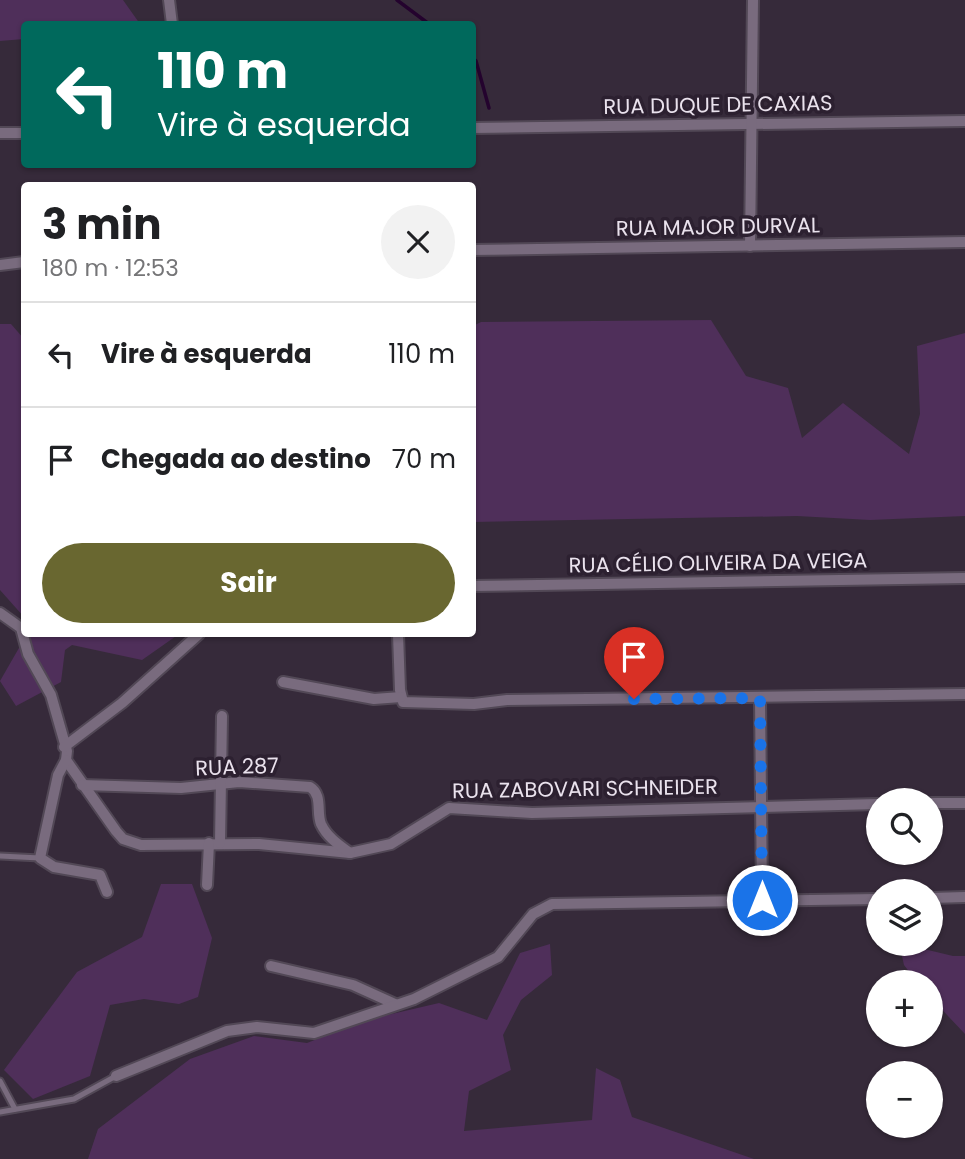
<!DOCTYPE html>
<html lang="pt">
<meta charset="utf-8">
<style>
body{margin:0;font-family:Poppins,sans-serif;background:#f2f2f2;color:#202124;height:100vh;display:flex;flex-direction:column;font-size:26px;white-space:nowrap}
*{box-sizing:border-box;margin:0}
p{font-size:23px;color:#757577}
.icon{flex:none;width:38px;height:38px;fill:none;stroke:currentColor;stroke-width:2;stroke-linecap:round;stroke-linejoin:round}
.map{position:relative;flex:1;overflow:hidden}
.details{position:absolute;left:21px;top:182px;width:455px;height:455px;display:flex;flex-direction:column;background:#fff;border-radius:7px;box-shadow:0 2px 5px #0004}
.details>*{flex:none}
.hud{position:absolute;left:21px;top:21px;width:455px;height:147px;border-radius:7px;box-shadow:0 2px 5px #0004;background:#00695c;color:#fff;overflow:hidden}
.fabs{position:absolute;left:866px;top:788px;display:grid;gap:14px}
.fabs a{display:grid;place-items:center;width:77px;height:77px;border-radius:50%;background:#fff;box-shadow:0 2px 5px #0004;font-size:35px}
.pin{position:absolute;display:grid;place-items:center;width:60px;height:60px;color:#fff;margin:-72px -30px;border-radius:50% 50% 50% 0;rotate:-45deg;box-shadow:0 0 7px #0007}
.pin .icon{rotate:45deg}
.me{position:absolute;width:77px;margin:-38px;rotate:0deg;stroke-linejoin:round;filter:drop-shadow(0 0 5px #0008)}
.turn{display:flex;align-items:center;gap:24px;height:147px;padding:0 21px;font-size:32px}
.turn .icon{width:91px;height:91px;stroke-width:2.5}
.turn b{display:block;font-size:49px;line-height:60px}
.round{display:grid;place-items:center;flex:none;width:74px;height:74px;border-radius:37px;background:#f2f2f2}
.headline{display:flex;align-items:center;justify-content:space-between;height:119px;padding:0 21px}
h1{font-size:42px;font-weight:700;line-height:52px}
.cta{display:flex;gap:14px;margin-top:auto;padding:14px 21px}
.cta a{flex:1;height:80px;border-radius:42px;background:#696730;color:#fff;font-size:28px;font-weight:700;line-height:80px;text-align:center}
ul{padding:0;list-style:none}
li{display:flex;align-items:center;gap:21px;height:105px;padding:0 21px;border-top:2px solid #e0e0e0}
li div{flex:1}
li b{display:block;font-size:26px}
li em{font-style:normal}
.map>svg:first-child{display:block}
.green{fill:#4f2f5a}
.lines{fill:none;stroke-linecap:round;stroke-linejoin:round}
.stream{stroke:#24032e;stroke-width:3.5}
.service-casing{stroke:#524856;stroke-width:9}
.minor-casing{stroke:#524856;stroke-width:14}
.service{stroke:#796b7e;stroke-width:5}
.minor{stroke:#796b7e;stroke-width:10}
.route{stroke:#1a73e8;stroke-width:12;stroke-dasharray:0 21.6}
.labels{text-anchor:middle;stroke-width:7;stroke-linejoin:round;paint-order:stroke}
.street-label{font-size:21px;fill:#eae2ed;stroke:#2c2030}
</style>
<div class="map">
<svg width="965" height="1159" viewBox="0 0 965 1159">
<rect width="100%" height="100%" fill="#362a3a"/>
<!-- green -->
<g class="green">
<polygon points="0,0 123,0 140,24 24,24 24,39 0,41"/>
<polygon points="711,320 746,376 788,388 802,438 843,403 909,454 920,414 917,346 965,333 965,516 870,520 797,516 473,522 473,326 481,322"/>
<polygon points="0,324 11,324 24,339 24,617 0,590"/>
<polygon points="27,634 179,634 142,660 72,645 65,650 61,682 16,706 0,681"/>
<polygon points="161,884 192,884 212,938 198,997 179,1004 144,999 110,1005 90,1076 33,1099 4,1070 77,972 142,937"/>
<polygon points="899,943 953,956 965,956 965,1034 931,998 931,982 917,982 904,965"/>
<polygon points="550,944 552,975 521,1000 503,1035 511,1070 469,1091 464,1131 592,1120 596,1068 620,1080 632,1117 754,1159 88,1159 98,1129 190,1059 254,1036 307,1043 366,1020 439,1003 487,1020 520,953"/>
</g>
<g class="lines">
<!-- stream -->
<g class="stream">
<polyline points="397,0 429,24"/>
<polyline points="472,58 476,61 489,108"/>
</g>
<defs>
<g id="service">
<polyline points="0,856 40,858"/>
<polyline points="0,1081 15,1109"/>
<polyline points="0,1112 74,1099 116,1076"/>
</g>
<g id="minor">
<polyline points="169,0 172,24"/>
<polyline points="472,128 965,121"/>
<polyline points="0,133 24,133"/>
<polyline points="750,246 753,0"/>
<polyline points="472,250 965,242"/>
<polyline points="0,265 24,262"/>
<polyline points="472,586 965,578"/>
<polyline points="0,613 21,628 28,654 51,695 67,751 66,760 116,831 123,839 141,845 259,844 350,853 391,844 449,808 532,813 878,804"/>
<polyline points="398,634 400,690 403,702 474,704 507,700 965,694"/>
<polyline points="283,682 374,699 401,697"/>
<polyline points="760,698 762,900"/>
<polyline points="64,747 122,703 199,634"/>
<polyline points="66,760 58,775 40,858 54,867 100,875 107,892"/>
<path d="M82 785 181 788 239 782 310 787C323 795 316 812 321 824 327 837 339 845 350 853"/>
<polyline points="931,803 965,803"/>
<polyline points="220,843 222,716"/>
<polyline points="207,885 209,843"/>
<polyline points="931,898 965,897"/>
<polyline points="271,966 353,985 395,1004"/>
<polyline points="116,1076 227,1031 257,1027 314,1033 414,999 498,957 533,914 552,904 878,899"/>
</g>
</defs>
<!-- service casing -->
<use href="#service" class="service-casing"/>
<!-- minor casing -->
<use href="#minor" class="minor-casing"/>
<!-- service -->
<use href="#service" class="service"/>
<!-- minor -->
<use href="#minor" class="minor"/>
</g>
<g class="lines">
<!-- route -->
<polyline class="route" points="634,699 760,698 762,900"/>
</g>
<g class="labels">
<!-- street labels -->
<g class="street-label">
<text transform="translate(718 105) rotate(-1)" y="7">RUA DUQUE DE CAXIAS</text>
<text transform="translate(718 227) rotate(-1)" y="7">RUA MAJOR DURVAL</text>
<text transform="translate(718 563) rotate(-1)" y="7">RUA CÉLIO OLIVEIRA DA VEIGA</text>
<text transform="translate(237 767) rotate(-2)" y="7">RUA 287</text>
<text transform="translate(585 789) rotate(-1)" y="7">RUA ZABOVARI SCHNEIDER</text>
</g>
</g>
</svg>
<div class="fabs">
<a><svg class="icon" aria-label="search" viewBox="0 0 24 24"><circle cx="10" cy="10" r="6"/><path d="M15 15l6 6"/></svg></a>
<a><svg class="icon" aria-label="layers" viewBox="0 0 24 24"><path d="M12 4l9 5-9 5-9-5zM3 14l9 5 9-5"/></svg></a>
<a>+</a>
<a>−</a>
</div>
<div class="pin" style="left:634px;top:699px;background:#d93025"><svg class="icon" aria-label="arrive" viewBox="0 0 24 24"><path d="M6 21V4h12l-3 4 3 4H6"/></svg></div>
<svg class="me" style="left:762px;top:900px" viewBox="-20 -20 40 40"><circle r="17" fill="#1a73e8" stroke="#fff" stroke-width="3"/><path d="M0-11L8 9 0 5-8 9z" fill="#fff"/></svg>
<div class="hud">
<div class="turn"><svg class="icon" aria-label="left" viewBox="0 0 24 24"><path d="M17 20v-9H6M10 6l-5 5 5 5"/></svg><div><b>110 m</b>Vire à esquerda</div></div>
</div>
<section class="details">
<div class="headline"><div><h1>3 min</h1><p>180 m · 12:53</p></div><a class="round"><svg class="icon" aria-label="close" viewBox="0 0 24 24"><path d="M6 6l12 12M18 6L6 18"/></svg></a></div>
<ul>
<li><svg class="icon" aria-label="left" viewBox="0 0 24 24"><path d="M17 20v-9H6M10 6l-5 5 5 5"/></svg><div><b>Vire à esquerda</b></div><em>110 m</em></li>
<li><svg class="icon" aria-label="arrive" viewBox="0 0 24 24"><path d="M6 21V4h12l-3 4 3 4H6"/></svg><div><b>Chegada ao destino</b></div><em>70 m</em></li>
</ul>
<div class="cta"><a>Sair</a></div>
</section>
</div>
